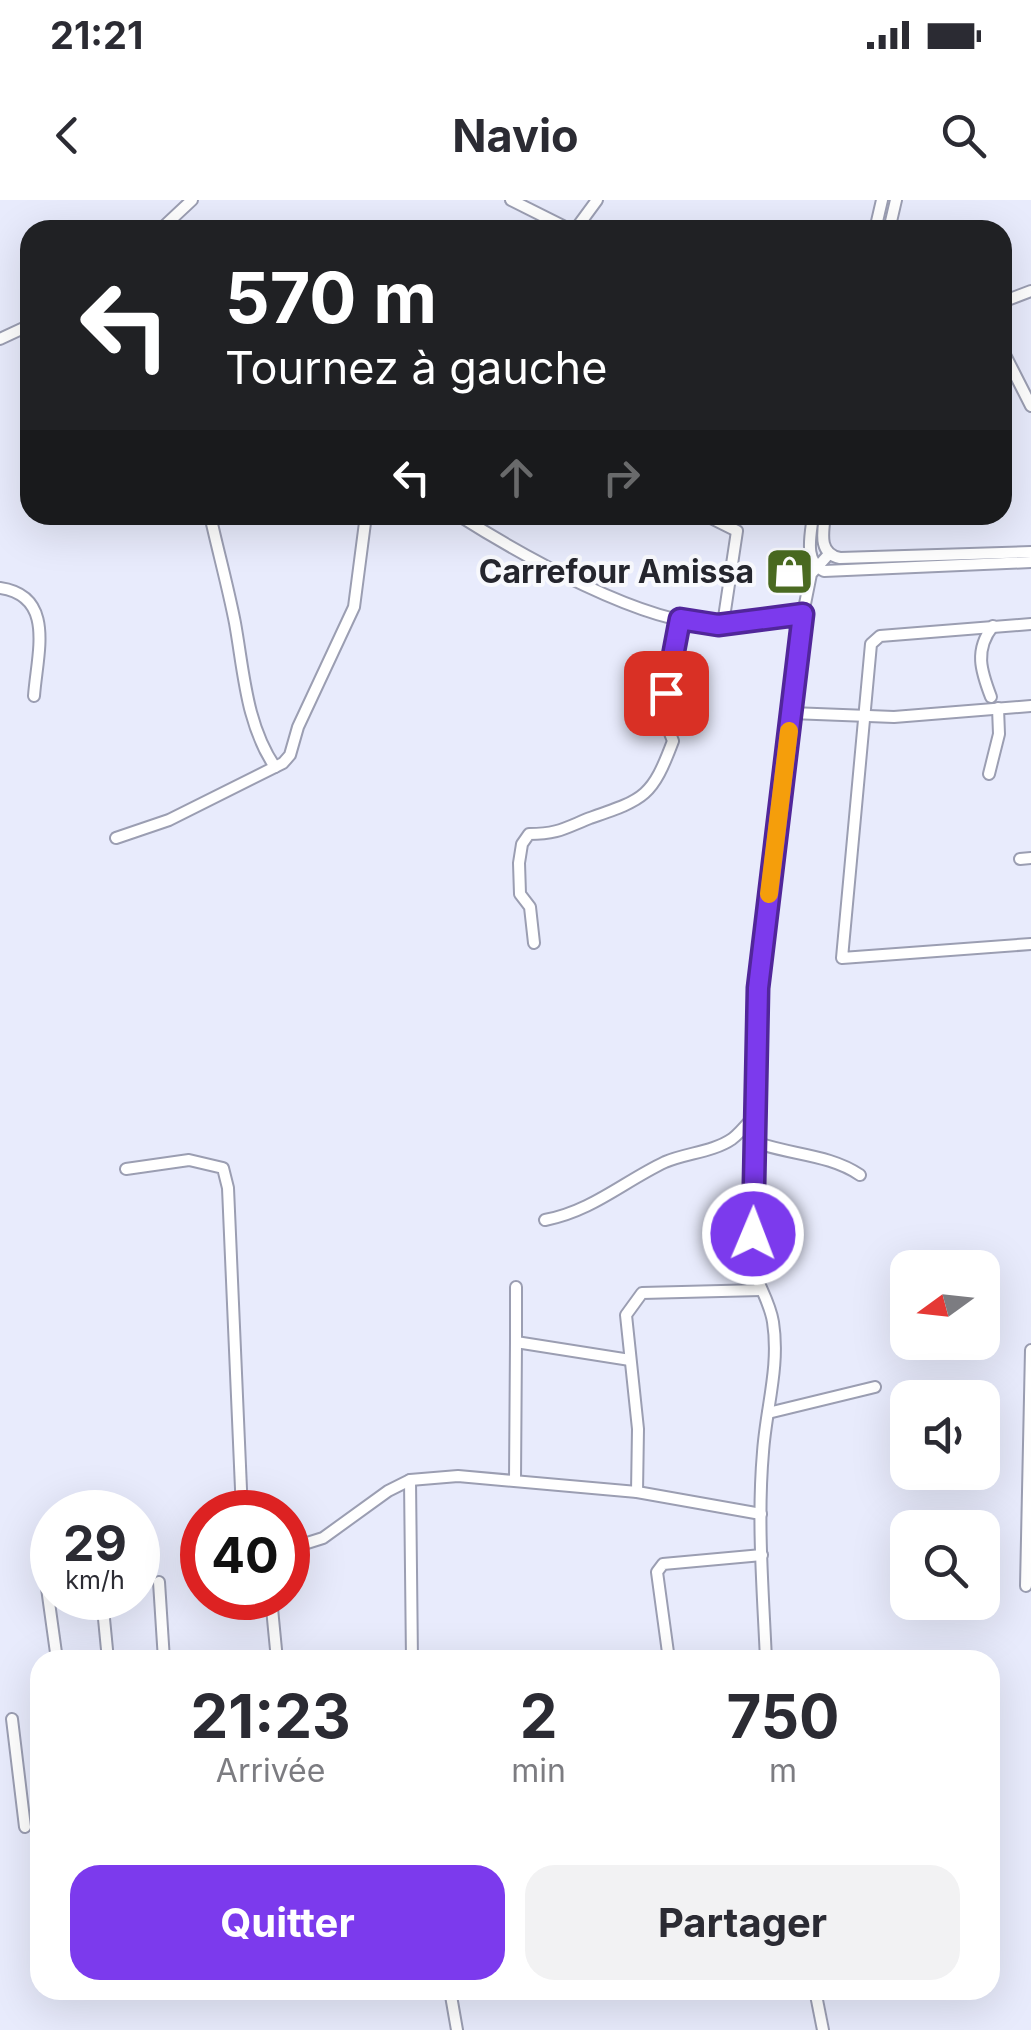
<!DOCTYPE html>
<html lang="fr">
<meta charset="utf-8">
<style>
body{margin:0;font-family:Inter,sans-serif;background:#f2f2f3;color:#2b2b33;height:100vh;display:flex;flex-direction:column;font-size:38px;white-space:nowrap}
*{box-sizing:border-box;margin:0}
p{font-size:32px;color:#7c7c81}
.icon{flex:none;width:55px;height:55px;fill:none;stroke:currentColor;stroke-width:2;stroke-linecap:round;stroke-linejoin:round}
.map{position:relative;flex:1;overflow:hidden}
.side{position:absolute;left:30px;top:1450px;width:970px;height:350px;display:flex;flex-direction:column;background:#fff;border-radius:30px;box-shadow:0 10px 40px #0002}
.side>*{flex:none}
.banner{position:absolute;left:20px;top:20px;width:992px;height:305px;border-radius:30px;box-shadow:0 10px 40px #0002;background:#202124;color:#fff;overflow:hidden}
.needle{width:65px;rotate:255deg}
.controls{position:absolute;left:890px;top:1050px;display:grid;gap:20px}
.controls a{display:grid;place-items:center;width:110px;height:110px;border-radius:20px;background:#fff;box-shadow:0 10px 40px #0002;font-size:50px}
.speed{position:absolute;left:30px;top:1290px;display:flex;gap:20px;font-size:50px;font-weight:700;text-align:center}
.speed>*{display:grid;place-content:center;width:130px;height:130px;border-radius:50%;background:#fff;box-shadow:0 10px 40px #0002;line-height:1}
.speed small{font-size:25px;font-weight:400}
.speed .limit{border:15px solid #d22;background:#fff;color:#111}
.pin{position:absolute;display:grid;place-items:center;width:85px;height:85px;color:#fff;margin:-42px;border-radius:20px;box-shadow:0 5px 15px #0006}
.me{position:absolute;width:110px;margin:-55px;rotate:1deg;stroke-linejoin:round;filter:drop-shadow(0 0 8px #0008)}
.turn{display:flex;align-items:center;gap:35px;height:210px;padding:0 40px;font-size:45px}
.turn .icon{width:130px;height:130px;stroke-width:2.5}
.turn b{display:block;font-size:70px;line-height:85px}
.lanes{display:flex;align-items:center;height:95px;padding:0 40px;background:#0003;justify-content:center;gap:50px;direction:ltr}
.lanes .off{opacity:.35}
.eta{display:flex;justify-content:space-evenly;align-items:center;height:170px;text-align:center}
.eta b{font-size:60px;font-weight:700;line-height:70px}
.cta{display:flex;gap:20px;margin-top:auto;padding:20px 40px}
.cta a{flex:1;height:115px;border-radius:30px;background:#7c3aed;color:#fff;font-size:40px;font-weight:700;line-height:115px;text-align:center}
.cta a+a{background:#f2f2f3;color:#2b2b33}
.status{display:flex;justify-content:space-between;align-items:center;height:70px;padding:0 50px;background:#fff;direction:ltr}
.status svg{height:28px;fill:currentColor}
header{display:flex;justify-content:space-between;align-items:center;height:130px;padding:0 40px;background:#fff;font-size:45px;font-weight:700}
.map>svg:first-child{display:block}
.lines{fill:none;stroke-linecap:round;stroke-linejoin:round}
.minor-casing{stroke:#9b9eb2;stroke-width:14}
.minor{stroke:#fff;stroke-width:10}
.route-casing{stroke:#51269a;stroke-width:25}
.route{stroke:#7c3aed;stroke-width:18}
.slow{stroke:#f59e0b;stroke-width:18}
.labels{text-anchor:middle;stroke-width:8;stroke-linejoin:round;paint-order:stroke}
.poi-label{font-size:32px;font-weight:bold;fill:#25262e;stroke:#f8f9fd;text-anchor:end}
</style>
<div class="status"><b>21:21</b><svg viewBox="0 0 49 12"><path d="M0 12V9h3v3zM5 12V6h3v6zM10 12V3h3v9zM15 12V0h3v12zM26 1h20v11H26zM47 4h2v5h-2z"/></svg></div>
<header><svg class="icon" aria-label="back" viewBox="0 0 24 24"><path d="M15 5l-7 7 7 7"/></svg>Navio<svg class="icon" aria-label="search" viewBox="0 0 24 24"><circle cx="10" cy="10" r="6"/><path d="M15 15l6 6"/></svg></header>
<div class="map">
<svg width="1031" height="1830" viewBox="0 0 1031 1830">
<rect width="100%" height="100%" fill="#e8ebfc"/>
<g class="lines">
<defs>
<g id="minor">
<polyline points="511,0 571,30"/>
<polyline points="160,30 192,0"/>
<polyline points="575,30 597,0"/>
<polyline points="875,30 882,0"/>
<polyline points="889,30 896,0"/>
<polyline points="1002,102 1031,91"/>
<polyline points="0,139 30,125"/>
<polyline points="1002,149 1031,206"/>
<path d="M210 315C218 351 228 387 235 423 244 473 246 524 275 567"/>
<path d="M458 315C518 353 648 428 719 424 747 423 775 416 803 414"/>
<polyline points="705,315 737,331 723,424"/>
<path d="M813 315C811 335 803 361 824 371L1031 362"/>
<path d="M825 315C823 332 818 354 840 358L1031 352"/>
<path d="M0 388C56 396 37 454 34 496"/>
<polyline points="1031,424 880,436 871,444 842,758 1031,744"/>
<path d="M991 497C981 471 974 450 993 426"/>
<polyline points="791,513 894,517 1031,506"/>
<polyline points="989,574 999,534 998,508"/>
<polyline points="116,638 169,620 283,563 290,555 298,527 354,407 366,315"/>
<polyline points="1020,659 1031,658"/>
<path d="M534 743 530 707 520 694 519 663 522 644 529 634C558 634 565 628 590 618 645 599 652 597 673 541L664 518 666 493 680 419"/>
<path d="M755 942C790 955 829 954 860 975"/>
<polyline points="126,969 189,960 223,968 228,988 242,1312"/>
<path d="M545 1020C592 1011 623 982 665 962 686 953 713 952 732 939 740 933 747 924 754 916"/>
<polyline points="516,1087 516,1142 630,1160"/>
<polyline points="768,1213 875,1187"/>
<polyline points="410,1280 412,1460"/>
<polyline points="515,1280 516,1142"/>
<polyline points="637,1292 638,1229 626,1115 642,1093 761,1090"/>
<polyline points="288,1349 323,1338 388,1291 410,1280 458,1276 637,1292 761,1314"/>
<polyline points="159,1382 164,1460"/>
<polyline points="1026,1386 1031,1150"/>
<polyline points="47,1388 57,1460"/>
<polyline points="102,1398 108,1460"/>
<polyline points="271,1398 277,1460"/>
<polyline points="669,1460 657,1372 663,1364 762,1355"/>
<path d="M766 1460C763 1391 757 1321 763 1252 766 1208 780 1167 773 1122 770 1102 758 1085 752 1065L758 788 803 414 811 374 829 354"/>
<polyline points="12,1519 25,1627"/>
<polyline points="450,1790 457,1830"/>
<polyline points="815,1790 823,1830"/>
</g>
</defs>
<!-- minor casing -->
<use href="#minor" class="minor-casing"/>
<!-- minor -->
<use href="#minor" class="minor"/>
</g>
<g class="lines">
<defs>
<polyline id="route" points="666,493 680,419 718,425 803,414 758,788 753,1034"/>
</defs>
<!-- route casing -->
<use href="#route" class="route-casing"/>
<!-- route -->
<use href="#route" class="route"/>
<!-- slow -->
<polyline class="slow" points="769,694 789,531"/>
</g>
<!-- icons -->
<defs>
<symbol id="shop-square" viewBox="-11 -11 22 22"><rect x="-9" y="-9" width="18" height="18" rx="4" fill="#4a6a21" stroke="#f8f9fd"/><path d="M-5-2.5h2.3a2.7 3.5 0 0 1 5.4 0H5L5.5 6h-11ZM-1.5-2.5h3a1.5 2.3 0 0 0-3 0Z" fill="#fff"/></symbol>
</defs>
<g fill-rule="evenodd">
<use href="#shop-square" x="762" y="344" width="55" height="55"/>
</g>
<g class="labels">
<!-- poi labels -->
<g class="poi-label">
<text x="754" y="383">Carrefour Amissa</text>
</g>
</g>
</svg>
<div class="controls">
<a><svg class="needle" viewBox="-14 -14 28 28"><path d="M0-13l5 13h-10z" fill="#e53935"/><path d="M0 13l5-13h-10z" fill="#7c7c81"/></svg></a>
<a><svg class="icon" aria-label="sound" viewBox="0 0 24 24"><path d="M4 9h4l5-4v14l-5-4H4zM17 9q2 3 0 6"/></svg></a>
<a><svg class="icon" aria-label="search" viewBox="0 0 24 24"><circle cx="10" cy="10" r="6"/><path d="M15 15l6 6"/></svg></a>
</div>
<div class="speed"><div>29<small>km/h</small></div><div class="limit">40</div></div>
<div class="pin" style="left:666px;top:493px;background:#d93025"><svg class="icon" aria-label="arrive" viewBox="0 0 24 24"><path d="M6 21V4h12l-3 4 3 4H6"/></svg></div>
<svg class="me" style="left:753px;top:1034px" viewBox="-20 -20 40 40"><circle r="17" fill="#7c3aed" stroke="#fff" stroke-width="3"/><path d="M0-11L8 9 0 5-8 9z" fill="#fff"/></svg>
<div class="banner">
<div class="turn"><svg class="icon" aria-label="left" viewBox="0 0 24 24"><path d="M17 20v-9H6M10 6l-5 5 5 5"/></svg><div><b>570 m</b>Tournez à gauche</div></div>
<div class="lanes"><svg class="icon" aria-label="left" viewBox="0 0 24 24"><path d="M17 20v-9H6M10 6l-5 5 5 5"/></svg><svg class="icon off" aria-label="ahead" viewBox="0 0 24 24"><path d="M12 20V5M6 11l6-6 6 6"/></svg><svg class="icon off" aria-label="right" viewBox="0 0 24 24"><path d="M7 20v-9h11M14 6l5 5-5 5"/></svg></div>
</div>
<section class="side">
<div class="eta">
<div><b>21:23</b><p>Arrivée</p></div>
<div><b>2</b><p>min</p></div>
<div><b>750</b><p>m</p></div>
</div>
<div class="cta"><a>Quitter</a><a>Partager</a></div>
</section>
</div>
